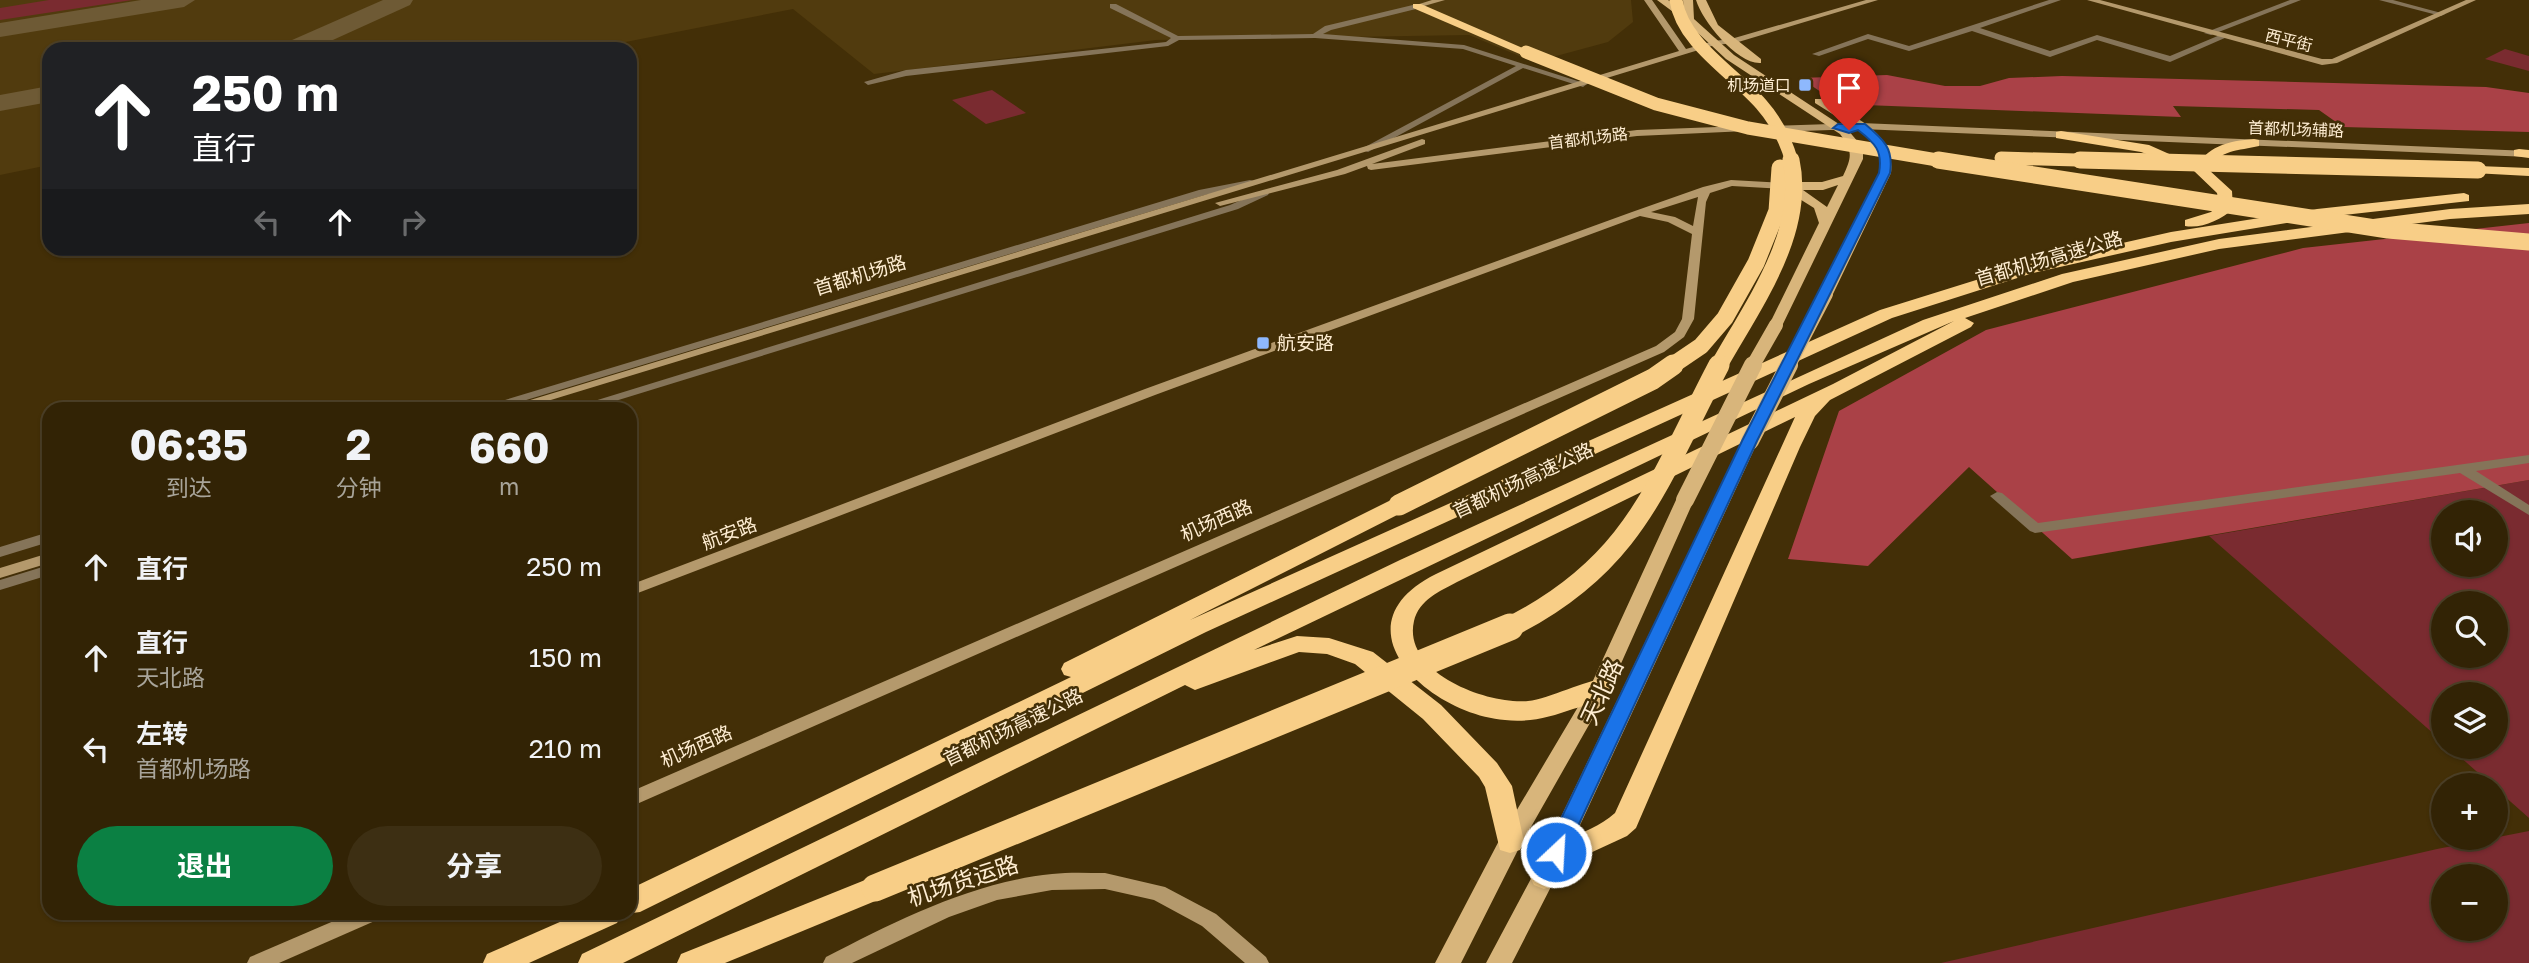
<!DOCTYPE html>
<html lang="zh">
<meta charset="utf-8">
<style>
body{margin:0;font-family:"Golos Text","Noto Sans SC",sans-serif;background:#3d2f13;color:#f1f3f6;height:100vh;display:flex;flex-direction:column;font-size:26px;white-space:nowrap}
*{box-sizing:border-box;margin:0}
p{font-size:23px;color:#a8a49a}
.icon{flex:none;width:38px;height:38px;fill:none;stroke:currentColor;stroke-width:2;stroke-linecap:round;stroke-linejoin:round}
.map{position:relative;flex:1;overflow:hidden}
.drawer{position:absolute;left:42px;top:402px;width:595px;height:518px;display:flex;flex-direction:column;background:#322305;border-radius:21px;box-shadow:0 2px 5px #0004,0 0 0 2px #4d4027}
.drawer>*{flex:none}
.top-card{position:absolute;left:42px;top:42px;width:595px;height:214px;border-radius:21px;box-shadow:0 2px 5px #0004,0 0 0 2px #4d4027;background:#202124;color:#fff;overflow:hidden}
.controls{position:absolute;left:2431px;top:500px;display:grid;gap:14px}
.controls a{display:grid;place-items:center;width:77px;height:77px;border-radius:50%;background:#322305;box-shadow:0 2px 5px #0004,0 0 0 2px #4d4027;font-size:35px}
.pin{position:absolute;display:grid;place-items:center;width:60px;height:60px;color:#fff;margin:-72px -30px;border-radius:50% 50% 50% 0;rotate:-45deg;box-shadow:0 0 7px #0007}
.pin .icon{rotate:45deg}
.me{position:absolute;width:77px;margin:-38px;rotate:25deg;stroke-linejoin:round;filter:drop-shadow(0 0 5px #0008)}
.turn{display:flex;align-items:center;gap:24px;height:147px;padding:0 35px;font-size:32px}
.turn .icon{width:91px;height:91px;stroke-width:2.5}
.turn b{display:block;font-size:49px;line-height:60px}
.lanes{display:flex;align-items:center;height:66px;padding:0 35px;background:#0003;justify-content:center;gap:35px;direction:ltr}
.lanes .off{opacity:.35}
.eta{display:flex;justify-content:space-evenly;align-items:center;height:119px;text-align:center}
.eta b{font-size:42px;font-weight:700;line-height:49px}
.primary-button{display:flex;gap:14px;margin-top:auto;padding:14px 35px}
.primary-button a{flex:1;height:80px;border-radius:42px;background:#0b8043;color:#fff;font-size:28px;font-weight:700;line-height:80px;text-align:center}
.primary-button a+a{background:#3d2f13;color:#f1f3f6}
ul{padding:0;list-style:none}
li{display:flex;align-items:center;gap:21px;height:91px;padding:0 35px}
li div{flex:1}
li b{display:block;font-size:26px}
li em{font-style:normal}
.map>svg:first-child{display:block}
.built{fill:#513b0e}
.green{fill:#7a2b30;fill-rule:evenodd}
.forest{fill:#aa4147}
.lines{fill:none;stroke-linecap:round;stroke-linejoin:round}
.taxiway{fill:#6e5a35;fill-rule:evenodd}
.street{fill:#857459;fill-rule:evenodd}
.secondary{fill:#b4996c;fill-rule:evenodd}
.primary{fill:#d8b57b;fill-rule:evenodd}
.highway{fill:#f8ce87;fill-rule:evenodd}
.primary-bridge-far1{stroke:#d8b57b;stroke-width:14}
.primary-bridge{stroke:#d8b57b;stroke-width:18}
.highway-bridge-far3{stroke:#f8ce87;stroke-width:13}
.highway-bridge-far2{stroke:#f8ce87;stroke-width:17}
.highway-bridge-far1{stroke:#f8ce87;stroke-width:21}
.highway-bridge{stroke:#f8ce87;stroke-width:27}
.route{fill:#1a73e8;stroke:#114b97;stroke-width:2}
.poi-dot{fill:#8eb8fd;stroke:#432f07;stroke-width:2.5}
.labels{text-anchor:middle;stroke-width:5;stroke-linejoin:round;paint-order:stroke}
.far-street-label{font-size:16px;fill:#feedd2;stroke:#432f07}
.far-poi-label{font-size:16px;fill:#feedd2;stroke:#432f07;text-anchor:end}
.street-label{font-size:19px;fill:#feedd2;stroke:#432f07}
.poi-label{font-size:19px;fill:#feedd2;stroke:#432f07;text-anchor:start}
.near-street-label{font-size:23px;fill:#feedd2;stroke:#432f07}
</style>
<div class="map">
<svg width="2529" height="963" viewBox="0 0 2529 963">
<rect width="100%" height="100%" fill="#432f07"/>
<!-- built -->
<polygon class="built" points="0,0 1631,0 1633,22 1608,42 1534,62 1469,35 1156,40 874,74 793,9 590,49 49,49 49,165 0,175"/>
<!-- green -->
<g class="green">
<polygon points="49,0 132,0 0,20 0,8"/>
<polygon points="2505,49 2529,56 2529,71 2485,59"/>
<polygon points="992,90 1026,113 986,124 952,100"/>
<path d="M2529 480V818L2449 747H2496V695H2443V742L2209 536ZM2443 513H2496V565H2443ZM2443 604H2496V656H2443Z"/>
<path d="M2529 831V963H1941L2437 849ZM2443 877H2496V929H2443Z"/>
</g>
<!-- forest -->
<g class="forest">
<polygon points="1887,75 1945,86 1980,86 2009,78 2062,76 2486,87 2529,93 2529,132 2343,127 2319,110 2173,106 2181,117 1839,104 1800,78"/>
<polygon points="2529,223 2529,480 2072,559 1969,467 1868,566 1788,559 1839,411 1986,330 2303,248"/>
</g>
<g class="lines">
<!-- taxiway -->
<g class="taxiway">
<polygon points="141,0 195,0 184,7 0,37 0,23"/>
<polygon points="383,0 413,0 410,5 313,49 280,49 283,44"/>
<polygon points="49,86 49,102 0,111 0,95"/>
</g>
<!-- street -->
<g class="street">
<polygon points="2049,0 2061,0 1980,28 2050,51 2097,35 2170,56 2220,35 2227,37 2170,62 2097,40 2050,57 1972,31 1909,51 1868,39 1819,56 1812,54 1868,34 1909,46"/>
<polygon points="2290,0 2301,0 2211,35 2204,33"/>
<polygon points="2379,0 2393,0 2445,14 2441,16"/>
<polygon points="1110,4 1116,4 1178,36 1313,34 1325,26 1417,4 1420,4 1420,8 1331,30 1323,34 1464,45 1587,84 1583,87 1523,68 1368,152 1365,151 1365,147 1516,66 1463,49 1315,38 1179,40 1168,46 906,76 868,85 864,82 906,70 1166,42 1171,38 1110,8"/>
<polygon points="1250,180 1254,181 1254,185 1205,195 493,410 472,410 1199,190"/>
<polygon points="1264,190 1269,193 1268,195 1238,209 586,410 565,410 1230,205"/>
<polygon points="2529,455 2529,463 2476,471 2529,505 2529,515 2460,473 2035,533 2030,531 1990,496 1997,492 2002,493 2038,523"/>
<polygon points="49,532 49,542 0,557 0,547"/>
<polygon points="49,565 49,575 0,590 0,580"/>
</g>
<!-- secondary -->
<g class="secondary">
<polygon points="1432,0 1445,0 1417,8 1413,6"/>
<polygon points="1644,0 1652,0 1686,49 1714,41 1731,39 1866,0 1878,0 1735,43 1715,45 518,410 497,410 1679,51"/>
<polygon points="2087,0 2100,0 2322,59 2332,59 2466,0 2476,0 2337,63 2322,65"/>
<polygon points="1861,123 2529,151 2529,157 1861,129 1772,132 1767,129 1772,126"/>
<polygon points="1744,126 1747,127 1747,131 1637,136 1371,170 1368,169 1367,166 1345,174 1220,206 1215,203 1337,170 1422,139 1425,140 1425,144 1372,164 1637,130"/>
<path d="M1731 180 1785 183 1790 186 1785 189 1732 186 1710 193 1706 202 1694 319 1684 337 1664 352 630 807V792L1656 346 1675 332 1682 319 1692 234 1668 222 1640 216 1155 395 630 596V585L1145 389 1632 212 1703 187ZM1698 197 1693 226 1675 217 1651 212Z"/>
<polygon points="49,553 49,563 0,578 0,568"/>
<path d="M1105 873 1165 887 1216 914 1266 957 1269 963H1245L1202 926 1154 900 1105 889 1052 890 997 900 949 917 852 963H823L826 957C896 921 972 882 1052 874 1069 872 1088 873 1105 873Z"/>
<polygon points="350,914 380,914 377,920 279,963 247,963 250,957"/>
</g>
<!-- primary -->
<g class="primary">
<path d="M1657 0H1668L1684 11 1683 0H1693L1694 19 1734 55 1848 130 1863 148V159L1781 328 1776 329 1769 325 1819 223 1814 208 1779 186 1785 182H1822L1843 176C1852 157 1853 151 1840 134L1726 59 1684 20ZM1838 185 1827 207 1803 190H1823Z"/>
<path d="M1696 0H1706L1718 25 1761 59V63C1738 65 1702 21 1696 0Z"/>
<path d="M1815 99H1823C1853 117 1896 132 1891 173L1833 294 1826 298 1819 294 1879 173 1881 157 1869 137 1815 103Z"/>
<polygon points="1750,436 1758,441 1556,877 1512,963 1486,963 1534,873 1742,441"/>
<polygon points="1685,495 1694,500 1611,686 1519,848 1461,963 1435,963 1502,835 1591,685 1676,500"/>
</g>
<!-- highway -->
<g class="highway">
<polygon points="1413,4 1421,4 1532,52 1522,55 1413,8"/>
<polygon points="2061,131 2149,145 2194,165 2187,169 2141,152 2056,138 2056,132"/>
<path d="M2254 139 2259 140V146C2239 151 2219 149 2209 170L2232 191 2233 209C2221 220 2201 229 2185 226V220L2211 212 2219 205 2217 193 2194 171C2206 146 2228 141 2254 139Z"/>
<polygon points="2519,149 2529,150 2529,158 2514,156 2514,150"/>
<polygon points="2478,166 2529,168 2529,176 2473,173 2473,167"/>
<polygon points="2464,193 2469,195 2469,201 2317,218 2171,242 2033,273 1892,318 1206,632 640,912 625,914 630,914 630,889 1071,677 1064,675 1061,669 1064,663 1391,500 1399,498 1410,505 1407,510 1190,620 1880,310 2021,266 2171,232 2317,209"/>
<path d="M2529 204V214L2450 219 2219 249 2073 282 1965 318 1974 323 1971 327 1830 400 1815 416 1800 447 1636 828 1627 836 1575 860 1554 885 1544 889 1534 885 1530 877C1552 833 1584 840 1615 813L1795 417 1457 582C1440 591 1419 600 1414 621 1402 673 1488 705 1528 701 1552 699 1593 675 1610 680L1614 686C1606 699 1587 705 1573 709 1551 717 1528 723 1505 720 1429 714 1332 626 1436 574L1833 384 1954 321 1809 384 1254 650 1297 636 1329 638 1373 652 1441 705 1497 763 1512 786 1524 842 1520 850 1510 853 1500 850 1485 787 1479 777 1423 719 1355 664 1327 654 1299 652 1195 690 1185 685 623 963H578L582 954 1400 560 1923 320 2062 274 2219 239 2450 209Z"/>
<polygon points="875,876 885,879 890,888 885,897 725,963 677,963 681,954"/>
<polygon points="578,914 622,914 617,923 529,963 483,963 487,954"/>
</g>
<!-- primary-bridge-far1 -->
<g class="primary-bridge-far1">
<polyline points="1752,367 1776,325"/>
<polyline points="1788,367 1826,294"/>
</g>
<!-- primary-bridge -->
<g class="primary-bridge">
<polyline points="1750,441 1789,365"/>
<polyline points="1685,500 1753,365"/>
</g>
<!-- highway-bridge-far3 -->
<g class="highway-bridge-far3">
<path d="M1676 0C1682 43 1734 73 1761 104 1776 121 1786 140 1792 162"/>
<polyline points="1526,52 1656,104 1748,128 1949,162"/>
<polyline points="2001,158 2150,162"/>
</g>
<!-- highway-bridge-far2 -->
<g class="highway-bridge-far2">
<polyline points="1938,160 2388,230 2529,242"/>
<polyline points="2080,160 2478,170"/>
<polyline points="1670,367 1701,346 1725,318 1756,263 1777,211 1780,168"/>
<path d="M1718 367C1752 306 1807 233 1791 160"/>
</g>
<!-- highway-bridge-far1 -->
<g class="highway-bridge-far1">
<polyline points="1399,505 1653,379 1673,365"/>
<path d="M1506 629C1635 566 1657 483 1719 365"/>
</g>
<!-- highway-bridge -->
<polyline class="highway-bridge" points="875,888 1510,627"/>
</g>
<!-- route -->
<path class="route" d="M1865 124C1883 139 1894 148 1890 173L1757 441 1566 852 1563 859 1556 861 1548 859 1545 852 1742 441 1879 173C1883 151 1875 143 1858 130L1849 133 1833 128 1838 124Z"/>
<!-- markers -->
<g class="poi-dot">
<rect x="1798" y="78" width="14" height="14" rx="3.5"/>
<rect x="1256" y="336" width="14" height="14" rx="3.5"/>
</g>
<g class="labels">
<!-- far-street labels -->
<g class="far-street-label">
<text transform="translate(2289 40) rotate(14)" y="6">西平街</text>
<text transform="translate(2296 129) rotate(2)" y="6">首都机场辅路</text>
<text transform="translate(1588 138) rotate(-7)" y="6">首都机场路</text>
</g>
<!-- far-poi labels -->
<g class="far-poi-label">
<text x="1791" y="91">机场道口</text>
</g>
<!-- street labels -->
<g class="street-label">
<text transform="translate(2049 258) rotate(-16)" y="7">首都机场高速公路</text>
<text transform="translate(860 275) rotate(-17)" y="7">首都机场路</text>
<text transform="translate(1523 480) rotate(-25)" y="7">首都机场高速公路</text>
<text transform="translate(1216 520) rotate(-24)" y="7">机场西路</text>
<text transform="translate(729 533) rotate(-21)" y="7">航安路</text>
<text transform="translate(1013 727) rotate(-26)" y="7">首都机场高速公路</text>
<text transform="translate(696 746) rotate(-24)" y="7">机场西路</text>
</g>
<!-- poi labels -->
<g class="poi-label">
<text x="1277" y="350">航安路</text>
</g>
<!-- near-street labels -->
<g class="near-street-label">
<text transform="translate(1602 692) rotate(-65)" y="8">天北路</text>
<text transform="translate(963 881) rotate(-18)" y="8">机场货运路</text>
</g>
</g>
</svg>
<div class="controls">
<a><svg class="icon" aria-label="sound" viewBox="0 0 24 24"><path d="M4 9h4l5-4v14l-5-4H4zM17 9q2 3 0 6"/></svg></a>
<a><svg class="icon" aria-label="search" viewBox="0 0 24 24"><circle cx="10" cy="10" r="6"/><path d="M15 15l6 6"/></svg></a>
<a><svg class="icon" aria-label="layers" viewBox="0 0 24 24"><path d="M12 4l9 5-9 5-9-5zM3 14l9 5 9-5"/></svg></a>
<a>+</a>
<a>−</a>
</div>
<div class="pin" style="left:1849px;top:130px;background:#d93025"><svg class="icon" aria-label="arrive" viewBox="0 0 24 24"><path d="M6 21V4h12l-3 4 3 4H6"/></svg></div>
<svg class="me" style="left:1556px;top:852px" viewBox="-20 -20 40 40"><circle r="17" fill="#1a73e8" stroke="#fff" stroke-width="3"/><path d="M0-11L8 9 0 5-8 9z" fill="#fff"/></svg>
<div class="top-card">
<div class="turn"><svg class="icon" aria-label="ahead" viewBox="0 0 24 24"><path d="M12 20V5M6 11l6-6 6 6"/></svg><div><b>250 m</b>直行</div></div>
<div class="lanes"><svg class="icon off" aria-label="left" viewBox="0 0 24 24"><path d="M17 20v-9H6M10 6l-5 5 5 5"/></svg><svg class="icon" aria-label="ahead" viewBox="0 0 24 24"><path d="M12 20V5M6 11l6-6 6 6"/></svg><svg class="icon off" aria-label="right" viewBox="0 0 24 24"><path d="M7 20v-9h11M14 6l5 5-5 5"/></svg></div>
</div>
<section class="drawer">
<div class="eta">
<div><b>06:35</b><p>到达</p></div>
<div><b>2</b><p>分钟</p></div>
<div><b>660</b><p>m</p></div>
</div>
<ul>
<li><svg class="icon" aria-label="ahead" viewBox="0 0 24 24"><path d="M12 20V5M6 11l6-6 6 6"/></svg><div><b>直行</b></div><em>250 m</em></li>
<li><svg class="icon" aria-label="ahead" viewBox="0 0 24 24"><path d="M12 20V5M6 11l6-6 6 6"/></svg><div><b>直行</b><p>天北路</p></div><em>150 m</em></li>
<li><svg class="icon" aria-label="left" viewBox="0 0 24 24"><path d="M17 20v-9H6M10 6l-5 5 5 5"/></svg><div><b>左转</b><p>首都机场路</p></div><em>210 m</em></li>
</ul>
<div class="primary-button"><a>退出</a><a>分享</a></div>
</section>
</div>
